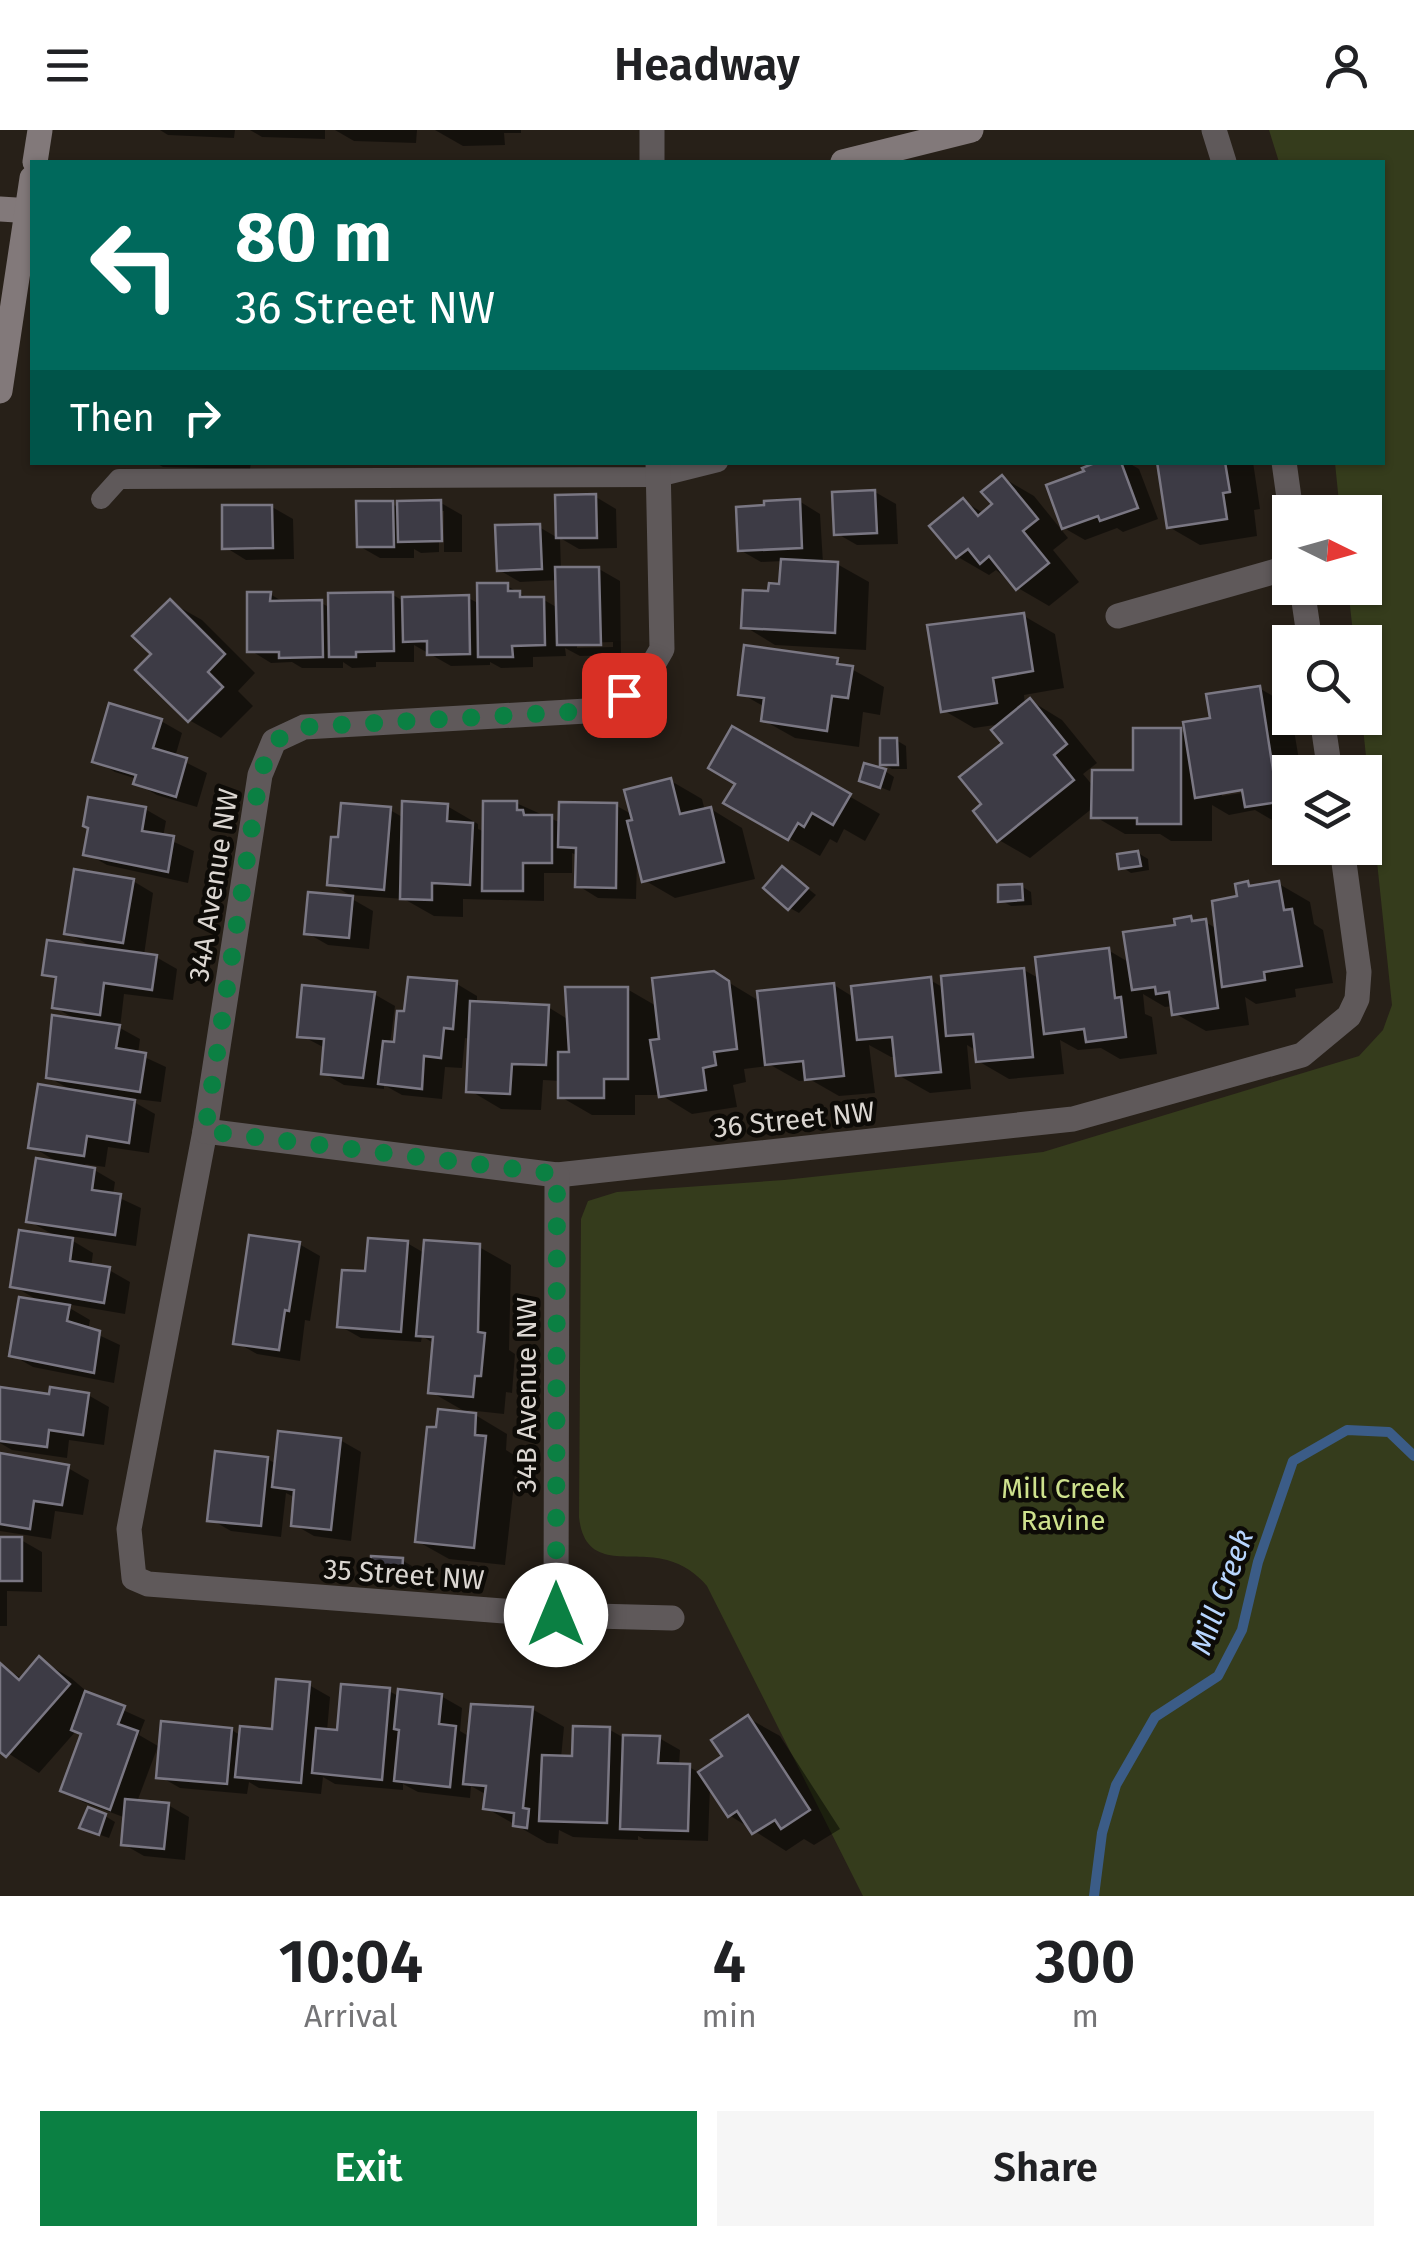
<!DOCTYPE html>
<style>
body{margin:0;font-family:"Fira Sans",sans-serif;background:#f6f6f6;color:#202124;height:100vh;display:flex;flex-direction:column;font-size:38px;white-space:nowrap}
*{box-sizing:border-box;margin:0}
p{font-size:32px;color:#757577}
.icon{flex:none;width:55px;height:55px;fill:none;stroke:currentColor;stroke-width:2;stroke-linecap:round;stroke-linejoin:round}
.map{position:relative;height:1766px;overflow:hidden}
.sheet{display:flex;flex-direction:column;background:#fff;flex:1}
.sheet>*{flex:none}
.guide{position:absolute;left:30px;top:30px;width:1355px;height:305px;border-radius:0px;box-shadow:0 2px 8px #0004;background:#00695c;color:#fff;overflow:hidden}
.needle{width:65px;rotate:95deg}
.buttons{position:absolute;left:1272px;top:365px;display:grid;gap:20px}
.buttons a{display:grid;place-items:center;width:110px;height:110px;border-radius:0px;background:#fff;box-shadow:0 2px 8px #0004;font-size:50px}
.pin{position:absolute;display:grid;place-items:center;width:85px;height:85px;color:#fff;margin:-42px;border-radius:20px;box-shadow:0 5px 15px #0006}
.me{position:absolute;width:110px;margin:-55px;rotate:0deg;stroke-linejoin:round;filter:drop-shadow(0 0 8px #0008)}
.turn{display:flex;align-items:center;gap:35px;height:210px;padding:0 40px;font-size:45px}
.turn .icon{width:130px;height:130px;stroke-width:2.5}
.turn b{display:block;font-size:70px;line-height:85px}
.then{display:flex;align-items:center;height:95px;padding:0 40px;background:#0003;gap:20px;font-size:38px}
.eta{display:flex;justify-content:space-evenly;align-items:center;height:170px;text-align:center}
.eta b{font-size:60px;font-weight:600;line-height:70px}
.primary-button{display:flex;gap:20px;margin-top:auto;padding:20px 40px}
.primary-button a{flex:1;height:115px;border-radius:0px;background:#0b8043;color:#fff;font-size:40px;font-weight:600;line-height:115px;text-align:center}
.primary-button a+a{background:#f6f6f6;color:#202124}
header{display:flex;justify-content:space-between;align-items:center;height:130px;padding:0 40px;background:#fff;font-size:45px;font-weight:600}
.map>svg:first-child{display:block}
.green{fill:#353c1c}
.shadow{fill:#0007;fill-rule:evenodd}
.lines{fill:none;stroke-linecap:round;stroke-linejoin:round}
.stream{stroke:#3b5c87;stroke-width:10}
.building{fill:#3d3b45;stroke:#7a7783;stroke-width:2.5}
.lane{stroke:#5f595a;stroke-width:20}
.street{stroke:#5f595a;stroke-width:25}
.secondary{stroke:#82797a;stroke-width:25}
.route{stroke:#0b8043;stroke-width:18;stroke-dasharray:0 32.4}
.labels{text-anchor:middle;stroke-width:9;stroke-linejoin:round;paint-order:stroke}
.street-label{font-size:28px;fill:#dbd6d1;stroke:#0d0b07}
.park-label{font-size:28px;fill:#cee18d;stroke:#0d0b07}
.water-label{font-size:30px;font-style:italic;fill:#b7d5fe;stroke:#0d0b07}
</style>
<header><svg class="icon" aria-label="menu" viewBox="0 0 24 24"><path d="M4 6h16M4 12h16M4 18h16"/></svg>Headway<svg class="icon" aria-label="person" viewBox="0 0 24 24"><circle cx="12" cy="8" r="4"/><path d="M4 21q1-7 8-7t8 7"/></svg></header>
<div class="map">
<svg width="1414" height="1766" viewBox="0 0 1414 1766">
<rect width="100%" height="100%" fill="#272018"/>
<!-- green -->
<path class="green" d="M1269 0H1414V1766H863L707 1456C696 1443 684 1435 667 1430 630 1420 585 1442 579 1387L581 1089 588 1071 617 1062 784 1050 1043 1022 1359 926 1383 900 1392 875 1362 588H1365V512H1354L1348 458H1365V382H1340L1335 333 1382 332V32H1279Z"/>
<!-- shadow -->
<g class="shadow">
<polygon points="160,0 235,0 234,8 168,5"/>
<polygon points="250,0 325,0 325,9 262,7"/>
<polygon points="335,0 417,0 416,13 354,11"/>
<polygon points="435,0 521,0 521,3 504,3 505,15 463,16"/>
<polygon points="154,332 251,332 250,339 163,337"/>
<polygon points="1106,332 1127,332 1139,339 1158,389 1123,402 1117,398 1085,410 1064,398"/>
<polygon points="1159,332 1253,332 1260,379 1254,380 1257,406 1200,415 1169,397"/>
<polygon points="1003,348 1034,366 1068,408 1053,420 1079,452 1049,476 1018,458 996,440 989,445 958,427 963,371 985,384 995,375"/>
<polygon points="875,362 896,374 898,414 857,415 836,403"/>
<path d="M596 367 616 379 617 418 579 419 560 408 561 440 599 439 620 451 621 525 580 526 565 518 566 526 533 527V537L501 538 490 532V535L451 536 414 515V532H376V537L352 538 343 532V538H302L292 532 271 533 250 520 270 464 285 473H321L331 478 393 465 405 472 468 468 480 474 507 456 528 468 544 470 558 478V450L520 452 499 440 539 397 558 408ZM613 512V517L577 518V513Z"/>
<polygon points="799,371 820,384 823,433 837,434 869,452 866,520 775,515 744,496 770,464 781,457 783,431 761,432 740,420"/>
<polygon points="441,373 462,385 462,422 444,422 444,381 439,381 439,422 421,423 414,419 414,428 380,428 359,416 392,374 400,378"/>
<polygon points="272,377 293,389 294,429 246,430 225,417"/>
<polygon points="170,472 202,490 255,543 238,561 253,576 221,608 189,590 154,524"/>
<path d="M1024 486 1055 504 1064 558 1024 565 1025 575 1031 571 1062 590 1097 633 1083 644 1094 657 1135 642 1181 601 1187 604 1259 558 1290 576 1301 642H1290V692L1279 694 1255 680 1229 685 1212 675V711H1171L1160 704H1125L1094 686V677L1030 728 999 710 985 675 1005 614 1002 594 974 598 943 580ZM1254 656 1255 661 1222 666V661Z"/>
<polygon points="837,531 884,557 880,585 863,582 859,617 795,608 763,590 765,577 740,563"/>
<polygon points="161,591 182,603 175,627 207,643 197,677 157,665 136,653 137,649 115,642 94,630"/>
<polygon points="733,599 880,684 865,711 844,699 837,713 830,709 820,726 726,672 738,653"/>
<polygon points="896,610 906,616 907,639 892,639 883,634"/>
<polygon points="885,641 894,647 890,661 862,650"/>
<polygon points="671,651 702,669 705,681 711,679 742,698 755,749 675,768 644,750 637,729 636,769 598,768 577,755 578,726 572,723 572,743 544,743 544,771 463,769 463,787 434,786 404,769 350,765 329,753 341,710 390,680 404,688 447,676 478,694 478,699 485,702 516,673 561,693 617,676 633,685"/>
<polygon points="145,679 166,691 163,707 194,721 188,753 107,735 86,723"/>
<polygon points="1138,723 1148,729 1149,740 1131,743 1122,737"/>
<polygon points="783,739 816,765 799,783 790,778"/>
<polygon points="133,751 153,763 144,825 156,827 177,839 173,870 124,864 120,898 140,909 138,924 166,937 161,972 127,968 155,984 149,1023 108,1017 105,1037 84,1034 115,1052 113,1065 141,1078 136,1116 63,1105 93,1123 91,1137 109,1140 130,1152 125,1184 61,1173 90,1190 88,1200 120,1215 114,1253 33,1237 12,1225 43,1173 13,1156 59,1108 29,1091 62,1035 31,1016 75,962 48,947 79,891 54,877 58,851 45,843 94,818 66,802"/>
<polygon points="1247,754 1254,758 1279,754 1310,772 1314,794 1323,800 1333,853 1295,859 1296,867 1256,874 1245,867 1249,895 1206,901 1174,883 1173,876 1165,877 1143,864 1145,884 1152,887 1157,924 1120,929 1101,918 1078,920 1060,910 1064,944 1009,949 978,931 977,921 967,915 971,959 930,963 898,945 896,927 891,927 869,915 875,963 839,966 811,950 799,951 767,933 767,936 744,939 746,952 733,955 737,977 692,984 661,965 635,965 635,985 592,985 561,967 561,951 543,950 541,980 501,979 469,960 471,909 465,908 462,938 445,937 442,969 402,965 384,955 384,959 344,955 323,943 325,918 300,905 374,864 395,876 390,914 396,915 406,884 457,854 477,866 477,874 548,877 569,890 627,859 658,877 713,843 761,872 834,855 855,868 930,850 944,858 1024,840 1040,849 1108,820 1130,833 1191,789 1205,792 1219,800"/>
<polygon points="1021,756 1031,762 1032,775 1011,776 1001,770"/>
<polygon points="352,769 373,781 369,819 328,815 307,803"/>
<polygon points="407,1113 426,1124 479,1117 511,1135 509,1220 515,1224 512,1263 506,1262 504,1284 467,1280 507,1304 506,1320 517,1327 505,1435 449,1429 417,1411 438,1300 471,1285 431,1262 435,1214 422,1206 421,1212 361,1208 340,1196 367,1144"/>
<polygon points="299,1114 320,1126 310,1191 305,1190 300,1231 257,1224 236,1212"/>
<polygon points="0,1260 51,1267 88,1265 109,1277 104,1315 69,1310 67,1328 12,1320 0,1313"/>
<polygon points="340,1310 361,1322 351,1411 314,1406 293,1394 296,1368 286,1363 281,1407 231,1401 210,1389 267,1329 277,1334"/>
<polygon points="0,1326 68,1338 89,1350 83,1385 55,1381 51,1409 0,1401"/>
<polygon points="0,1410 21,1410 42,1422 42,1462 7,1461 7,1496 0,1496"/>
<polygon points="403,1431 412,1436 411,1448 383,1446 373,1440"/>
<polygon points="40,1530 71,1548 92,1566 145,1590 139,1605 158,1616 137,1672 168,1675 189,1687 185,1730 144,1726 123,1714 126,1688 83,1672 63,1660 83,1605 76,1601 39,1643 0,1618 0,1536 23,1549"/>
<polygon points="309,1555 330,1567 327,1601 340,1603 389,1561 400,1567 441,1566 462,1578 460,1601 470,1607 532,1579 564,1597 561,1628 574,1629 610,1600 626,1609 659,1608 680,1620 679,1636 689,1637 700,1643 725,1627 748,1588 780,1606 840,1699 814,1715 804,1709 786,1721 729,1685 710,1655 708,1711 644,1709 638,1706 638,1710 573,1707 559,1700 558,1714 547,1713 486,1678 487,1665 471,1656 470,1668 418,1662 403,1654 403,1660 335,1654 323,1647 321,1664 259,1658 249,1652 247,1664 180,1658 159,1646 232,1600 241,1606 274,1602"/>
<polygon points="105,1686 115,1692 109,1708 92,1702"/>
</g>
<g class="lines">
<!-- stream -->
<polyline class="stream" points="1094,1766 1102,1703 1116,1655 1155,1587 1218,1546 1242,1500 1258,1432 1293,1331 1347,1300 1389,1302 1414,1326"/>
</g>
<!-- building -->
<g class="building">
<polygon points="1097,332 1121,332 1138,378 1100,391 1098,386 1062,399 1046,355 1084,341 1082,338"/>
<polygon points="1157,332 1225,332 1230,362 1223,363 1227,389 1167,398"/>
<polygon points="1002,345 1038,389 1023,401 1049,433 1016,460 989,426 980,434 968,419 956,428 929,396 963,368 978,386 992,374 981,362"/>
<polygon points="875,360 877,403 834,405 832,362"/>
<polygon points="596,364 597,408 556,408 555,365"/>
<polygon points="800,369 802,418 738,421 736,377 764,375 764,371"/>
<polygon points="441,370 442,411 398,412 397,371"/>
<polygon points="356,371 393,371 394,417 357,417"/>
<polygon points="222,375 272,375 273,418 222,419"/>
<polygon points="540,394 542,439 497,441 495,395"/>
<polygon points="781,429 838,432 835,503 741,498 743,460 768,461 769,453 779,454"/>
<polygon points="555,437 599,437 601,515 557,515"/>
<polygon points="477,453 508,453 508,461 520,461 520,467 544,467 545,515 512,516 513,527 478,527"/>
<polygon points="247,462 271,462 270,471 322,470 323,527 279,528 279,522 247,522"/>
<polygon points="393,462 394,521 356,522 356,527 329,527 328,463"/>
<polygon points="469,465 470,524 427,525 427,511 403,512 402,467"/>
<polygon points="170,469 225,524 208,542 223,557 188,592 135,540 151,524 132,506"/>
<polygon points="1024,483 1033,541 993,548 997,573 941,582 927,495"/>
<polygon points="744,515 838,528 837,534 853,536 848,568 832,566 827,601 761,591 764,568 738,565"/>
<polygon points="1260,556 1278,672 1245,677 1242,660 1195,668 1183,592 1210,588 1206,564"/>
<polygon points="1030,568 1067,614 1054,625 1074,650 997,712 973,681 981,674 959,647 1002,613 991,600"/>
<polygon points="109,573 162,589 153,618 187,628 176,667 133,654 136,645 92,632"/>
<polygon points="732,596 851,664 833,695 812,683 804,697 798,693 788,710 723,673 735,654 708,638"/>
<polygon points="1133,598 1181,598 1181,694 1137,694 1137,688 1091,688 1092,640 1133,640"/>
<polygon points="880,608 897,608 898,635 880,635"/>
<polygon points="864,633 886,639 880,658 859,651"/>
<polygon points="671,648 680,684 711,677 724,732 642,752 627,691 632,690 624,660"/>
<polygon points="88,667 146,677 142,701 174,706 168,742 83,725 88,698 83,696"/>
<polygon points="402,671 448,674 447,691 473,693 470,755 432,753 432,770 400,769"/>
<polygon points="483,671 517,671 517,680 523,680 524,685 552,685 552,733 523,733 523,761 482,761"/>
<polygon points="559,672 617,673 616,758 575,757 576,718 558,717"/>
<polygon points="341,673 391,677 384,760 327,755 331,707 338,707"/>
<polygon points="1138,721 1141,736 1119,739 1117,724"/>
<polygon points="782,736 808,758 788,780 763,758"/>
<polygon points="74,739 134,749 123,813 64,804"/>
<polygon points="1248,751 1249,756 1279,751 1284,780 1292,779 1302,836 1264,842 1265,850 1222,857 1212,771 1237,766 1235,754"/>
<polygon points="1022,754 1023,770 998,772 998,755"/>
<polygon points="308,762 353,766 349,808 304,804"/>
<polygon points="1191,786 1192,791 1206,789 1218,878 1172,885 1169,862 1156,864 1155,857 1132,860 1123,802 1175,795 1174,789"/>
<polygon points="47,810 157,825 152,860 104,853 100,885 52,878 56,847 42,845"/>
<polygon points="1109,818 1115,868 1121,867 1126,907 1086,912 1084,899 1044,904 1035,827"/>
<polygon points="1024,838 1033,927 976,932 973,904 946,906 941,846"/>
<polygon points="714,841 729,851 737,919 714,922 716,935 703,938 706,960 659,967 650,910 659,909 652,848"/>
<polygon points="408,847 457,851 453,899 444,898 441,928 424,926 422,959 378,954 383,911 394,912 397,881 404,881"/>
<polygon points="931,847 941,942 896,946 892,907 857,910 851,856"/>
<polygon points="834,853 844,946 805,950 803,931 765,935 757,861"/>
<polygon points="302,855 375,862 363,948 321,944 324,909 297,907"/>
<polygon points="565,857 628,857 628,949 604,949 604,968 558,968 558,922 569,922"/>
<polygon points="470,871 549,875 546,935 512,934 510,964 466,962"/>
<polygon points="52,885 120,895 116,918 146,923 140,962 46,948"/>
<polygon points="38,954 135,970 129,1013 87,1006 84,1026 28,1018"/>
<polygon points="36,1028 95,1038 92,1060 121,1064 115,1105 26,1092"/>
<polygon points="19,1100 73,1108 70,1131 110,1137 104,1173 10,1157"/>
<polygon points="249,1105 300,1112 289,1181 285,1180 279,1220 233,1214"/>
<polygon points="368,1108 408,1111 401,1202 337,1197 342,1140 365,1141"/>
<polygon points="424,1110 480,1114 478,1202 485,1203 481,1246 475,1246 473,1267 428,1263 433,1207 416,1206"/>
<polygon points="19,1167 70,1175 67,1191 100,1201 94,1243 9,1226"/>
<polygon points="0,1257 49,1264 50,1257 89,1263 83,1305 49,1300 47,1317 0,1311"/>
<polygon points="438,1279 476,1283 475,1305 486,1306 474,1418 415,1412 427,1297 436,1297"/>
<polygon points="278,1301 341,1308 331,1400 291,1396 294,1360 272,1357"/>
<polygon points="215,1321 268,1327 261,1396 207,1391"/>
<polygon points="0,1323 69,1335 62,1375 34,1371 30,1399 0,1394"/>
<rect x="0" y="1407" width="22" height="44"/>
<polygon points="371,1426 403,1428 402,1444 370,1442"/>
<polygon points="39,1526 70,1554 6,1627 0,1622 0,1533 19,1550"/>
<polygon points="276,1549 310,1552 301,1653 235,1647 240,1596 272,1599"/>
<polygon points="341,1554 390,1558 382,1650 312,1643 316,1598 337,1600"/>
<polygon points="398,1559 442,1564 439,1594 456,1596 450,1657 394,1651 399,1600 394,1599"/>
<polygon points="85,1561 125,1576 118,1594 138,1601 110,1680 60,1661 81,1604 71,1600"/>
<polygon points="471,1574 533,1577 523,1678 529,1679 527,1698 513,1696 514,1683 483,1679 486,1656 463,1654"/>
<polygon points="748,1585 810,1680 781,1699 775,1690 752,1704 737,1681 728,1687 698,1642 722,1626 711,1610"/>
<polygon points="161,1591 232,1598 227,1654 156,1648"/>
<polygon points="573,1596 610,1597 607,1693 539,1691 542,1625 572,1626"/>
<polygon points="623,1605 660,1606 658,1633 690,1634 688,1701 620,1699"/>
<polygon points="125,1669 169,1673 164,1719 121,1715"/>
<polygon points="88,1677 106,1684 99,1705 79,1698"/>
</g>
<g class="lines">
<!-- lane -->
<polyline class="lane" points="101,369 119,349 658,347 718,332"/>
<!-- street -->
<g class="street">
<polyline points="652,0 652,32"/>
<polyline points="1214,0 1224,32"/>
<polyline points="658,332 662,519 644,550 604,580 304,597 274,611 260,645 205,1001 129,1399 134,1448 148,1454 556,1485 672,1488"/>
<polyline points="1284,332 1291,382"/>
<polyline points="1302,458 1310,512"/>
<polyline points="1118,486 1290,437"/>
<polyline points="1322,588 1330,642"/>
<polyline points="205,1001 557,1045 1073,989 1302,925 1349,886 1357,869 1359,842 1342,718"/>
<polyline points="556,1485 557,1045"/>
</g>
<!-- secondary -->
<g class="secondary">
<polyline points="35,32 40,0"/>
<polyline points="843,32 971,0"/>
<polyline points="0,79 32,81"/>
<polyline points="0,261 32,48"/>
</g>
</g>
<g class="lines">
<!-- route -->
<polyline class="route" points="556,1485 557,1044 205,1001 260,644 274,611 304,597 604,580 624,565"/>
</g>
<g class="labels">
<!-- street labels -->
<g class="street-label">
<text transform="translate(213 755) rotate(-81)" y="10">34A Avenue NW</text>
<text transform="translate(794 989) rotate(-6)" y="10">36 Street NW</text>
<text transform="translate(526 1265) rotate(-90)" y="10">34B Avenue NW</text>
<text transform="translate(404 1444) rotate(4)" y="10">35 Street NW</text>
</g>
<!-- park labels -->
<g class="park-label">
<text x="1063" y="1368">Mill Creek<tspan x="1063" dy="32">Ravine</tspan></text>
</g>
<!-- water labels -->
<g class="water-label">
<text transform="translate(1222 1462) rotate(-70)" y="10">Mill Creek</text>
</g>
</g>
</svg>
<div class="buttons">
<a><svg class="needle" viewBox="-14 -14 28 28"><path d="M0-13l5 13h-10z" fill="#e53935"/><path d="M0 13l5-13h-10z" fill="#757577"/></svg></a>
<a><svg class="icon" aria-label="search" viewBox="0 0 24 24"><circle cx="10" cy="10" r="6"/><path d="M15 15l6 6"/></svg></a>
<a><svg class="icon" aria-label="layers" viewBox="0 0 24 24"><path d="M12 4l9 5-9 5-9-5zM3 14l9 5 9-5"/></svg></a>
</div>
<div class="pin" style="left:624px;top:565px;background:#d93025"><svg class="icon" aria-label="arrive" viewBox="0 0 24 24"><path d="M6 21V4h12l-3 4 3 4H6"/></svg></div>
<svg class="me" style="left:556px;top:1485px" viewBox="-20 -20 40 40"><circle r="19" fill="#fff"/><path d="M0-13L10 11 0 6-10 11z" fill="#0b8043"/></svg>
<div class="guide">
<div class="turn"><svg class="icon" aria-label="left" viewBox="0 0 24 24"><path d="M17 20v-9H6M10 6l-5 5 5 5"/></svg><div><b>80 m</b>36 Street NW</div></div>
<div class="then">Then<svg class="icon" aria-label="right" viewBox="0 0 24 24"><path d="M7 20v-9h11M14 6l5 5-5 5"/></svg></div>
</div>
</div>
<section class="sheet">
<div class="eta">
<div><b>10:04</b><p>Arrival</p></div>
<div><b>4</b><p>min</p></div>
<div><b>300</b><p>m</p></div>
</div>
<div class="primary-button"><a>Exit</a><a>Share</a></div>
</section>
